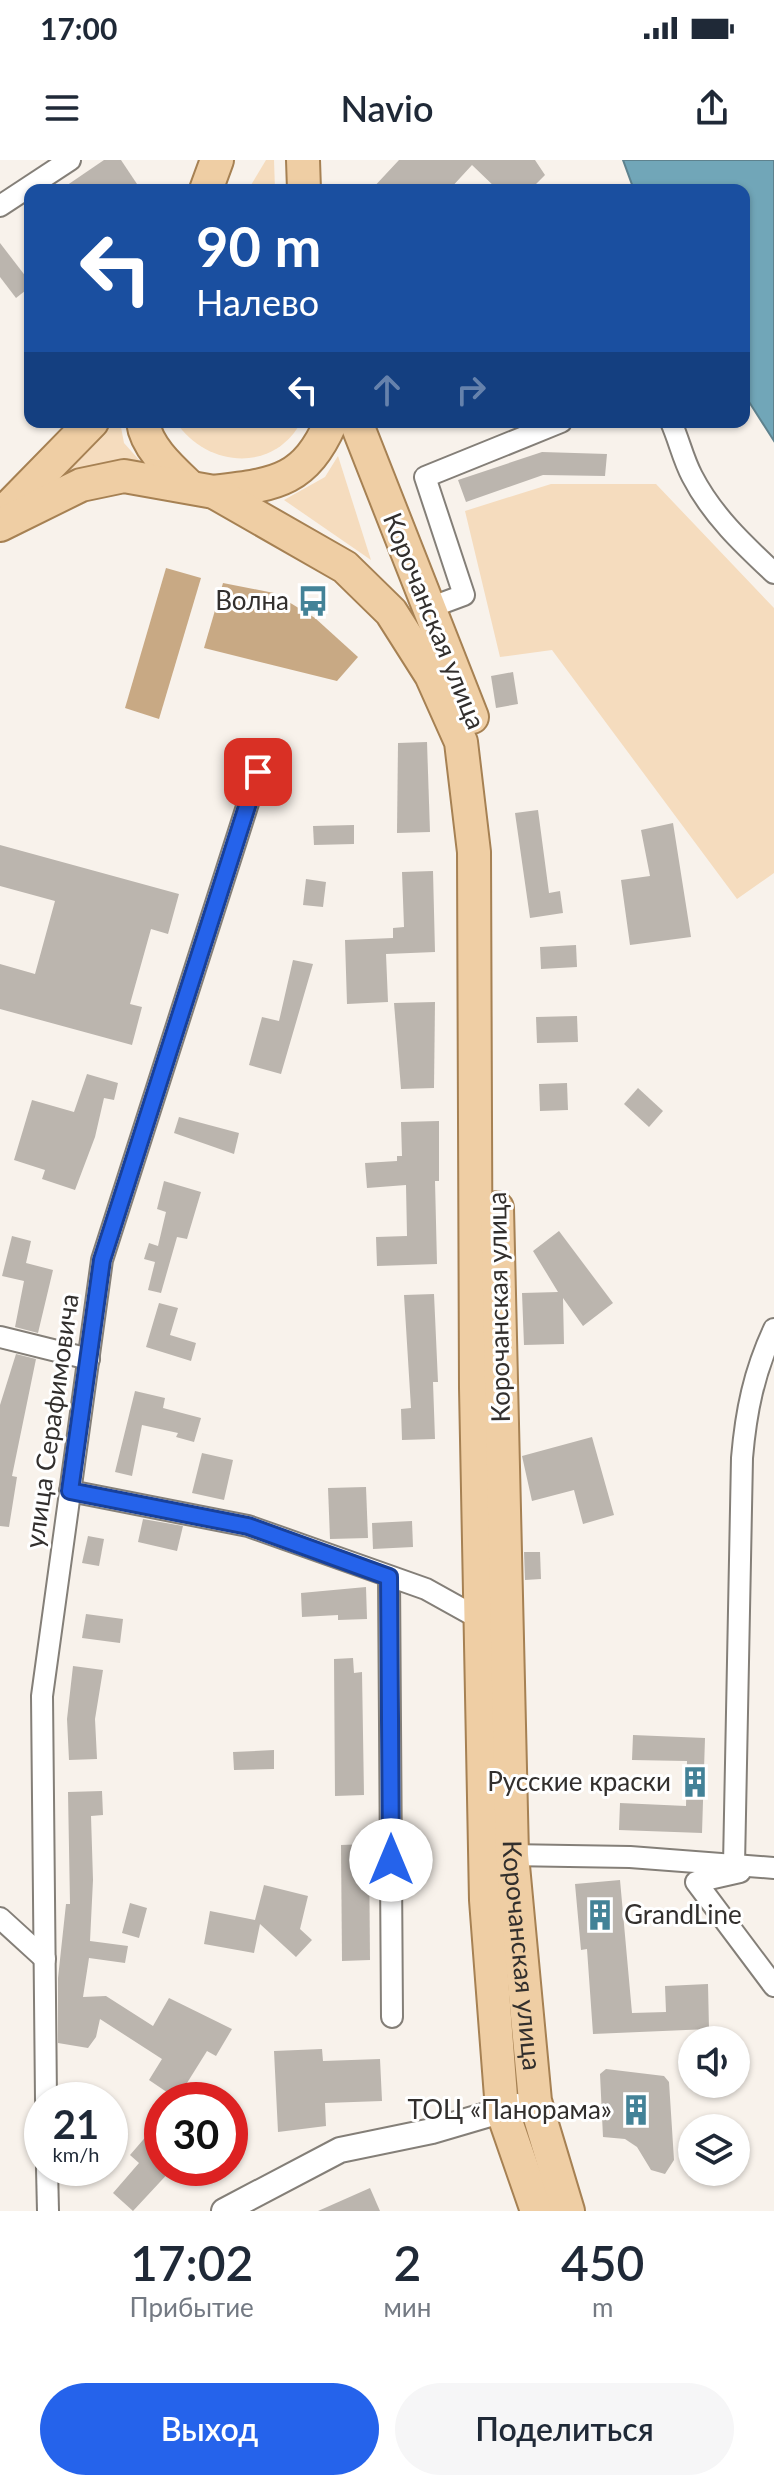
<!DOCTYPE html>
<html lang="ru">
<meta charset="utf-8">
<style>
body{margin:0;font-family:Lato,sans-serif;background:#f6f6f7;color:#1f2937;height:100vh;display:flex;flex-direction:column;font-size:30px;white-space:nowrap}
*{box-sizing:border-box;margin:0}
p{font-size:26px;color:#747a83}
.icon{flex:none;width:44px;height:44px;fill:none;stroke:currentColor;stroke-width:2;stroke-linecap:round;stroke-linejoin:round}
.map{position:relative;height:2051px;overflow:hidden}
.drawer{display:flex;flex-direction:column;background:#fff;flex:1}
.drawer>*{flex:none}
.guide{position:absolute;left:24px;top:24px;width:726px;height:244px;border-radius:16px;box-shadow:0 2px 6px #0004;background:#1a4fa0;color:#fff;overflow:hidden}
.fabs{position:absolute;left:678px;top:1866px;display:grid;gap:16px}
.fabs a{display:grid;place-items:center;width:72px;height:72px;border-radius:50%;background:#fff;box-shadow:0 2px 6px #0004;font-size:40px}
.speed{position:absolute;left:24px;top:1922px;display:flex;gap:16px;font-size:40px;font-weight:700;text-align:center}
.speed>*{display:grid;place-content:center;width:104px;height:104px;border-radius:50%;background:#fff;box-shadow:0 2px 6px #0004;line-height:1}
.speed small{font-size:20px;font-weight:400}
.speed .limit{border:12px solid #d22;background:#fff;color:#111}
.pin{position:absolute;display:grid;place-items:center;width:68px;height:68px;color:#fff;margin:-34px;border-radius:16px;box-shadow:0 4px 12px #0006}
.me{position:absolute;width:88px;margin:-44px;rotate:0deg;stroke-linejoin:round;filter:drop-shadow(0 0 6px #0008)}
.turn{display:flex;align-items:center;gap:28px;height:168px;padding:0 40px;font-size:36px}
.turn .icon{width:104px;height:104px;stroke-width:2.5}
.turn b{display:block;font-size:56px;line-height:68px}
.lanes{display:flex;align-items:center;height:76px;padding:0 40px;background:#0003;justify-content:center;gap:40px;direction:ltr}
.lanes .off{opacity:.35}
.eta{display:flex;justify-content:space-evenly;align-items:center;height:136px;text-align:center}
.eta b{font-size:48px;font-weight:600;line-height:56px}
.cta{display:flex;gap:16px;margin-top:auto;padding:16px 40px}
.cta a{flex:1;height:92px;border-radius:48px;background:#2563eb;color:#fff;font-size:32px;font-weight:600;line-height:92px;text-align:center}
.cta a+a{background:#f6f6f7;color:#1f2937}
.status{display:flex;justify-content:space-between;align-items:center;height:56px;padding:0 40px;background:#fff;direction:ltr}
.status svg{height:22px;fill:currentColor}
header{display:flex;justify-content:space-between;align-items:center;height:104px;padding:0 40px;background:#fff;font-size:36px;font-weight:600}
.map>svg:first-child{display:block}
.green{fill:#f5dcbe}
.forest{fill:#c8a984}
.water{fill:#71a6b8;stroke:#5e828e;stroke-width:2}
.building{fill:#bbb5ae}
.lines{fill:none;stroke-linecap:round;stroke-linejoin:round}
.minor-casing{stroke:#847f78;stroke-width:24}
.tertiary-casing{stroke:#847f78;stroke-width:28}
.primary-casing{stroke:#a68153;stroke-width:36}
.minor{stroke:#fff;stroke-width:20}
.tertiary{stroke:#fff;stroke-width:24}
.primary{stroke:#efcea4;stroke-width:32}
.route-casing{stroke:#184099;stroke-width:20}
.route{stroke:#2563eb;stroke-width:14}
.labels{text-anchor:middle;stroke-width:6;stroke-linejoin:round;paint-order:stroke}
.poi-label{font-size:26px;fill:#322f2d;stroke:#fff;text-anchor:end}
.street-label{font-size:26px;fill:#322f2d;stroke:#fff}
</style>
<div class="status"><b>17:00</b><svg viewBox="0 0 49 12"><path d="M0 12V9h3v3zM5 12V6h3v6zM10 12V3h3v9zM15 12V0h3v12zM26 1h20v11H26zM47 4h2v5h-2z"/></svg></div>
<header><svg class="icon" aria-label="menu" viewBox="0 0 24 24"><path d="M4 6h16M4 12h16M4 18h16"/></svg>Navio<svg class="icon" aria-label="share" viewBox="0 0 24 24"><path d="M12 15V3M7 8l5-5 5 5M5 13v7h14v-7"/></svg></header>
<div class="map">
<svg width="774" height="2051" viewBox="0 0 774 2051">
<rect width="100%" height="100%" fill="#f8f2eb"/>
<!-- green -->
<g class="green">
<polygon points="266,0 274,0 275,30 248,30"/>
<polygon points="109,262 120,262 124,283 140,301 106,302 67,311"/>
<path d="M176 262H301C273 314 206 307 176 262Z"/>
<polygon points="338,296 371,400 284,340 325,317"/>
<polygon points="551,324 656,324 774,448 774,713 737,739 552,490 500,497 465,351"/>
</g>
<!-- forest -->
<g class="forest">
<polygon points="166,408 201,418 159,559 125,548"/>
<polygon points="223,423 274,433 315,458 358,497 337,521 204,488"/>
</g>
<!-- water -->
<polygon class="water" points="623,0 774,0 774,281 744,234 744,30 634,30"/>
<!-- building -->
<g class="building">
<polygon points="104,0 121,0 141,30 60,30"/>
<polygon points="399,0 535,0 545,15 530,30 498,30 472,5 449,30 371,30"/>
<polygon points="0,83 30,122 30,127 16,138 0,117"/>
<polygon points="542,292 607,294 605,316 543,315 466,342 458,320"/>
<polygon points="513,512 518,544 496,548 491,516"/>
<polygon points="427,582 430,672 397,673 398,583"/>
<polygon points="538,650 549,733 560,731 563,753 530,758 515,653"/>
<polygon points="673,663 691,777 630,785 621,720 650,716 641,670"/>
<polygon points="354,665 354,684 314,685 313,666"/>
<polygon points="0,685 179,734 168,774 151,769 130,844 142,847 132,885 0,849 0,804 35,814 55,741 0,726"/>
<polygon points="433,711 435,792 386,794 388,842 347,844 345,780 393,778 393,768 404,767 402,712"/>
<polygon points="306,719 326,722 323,747 303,745"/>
<polygon points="576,785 577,807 541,809 540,787"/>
<polygon points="293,800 313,804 281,914 249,905 262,857 279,861"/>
<polygon points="435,842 434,928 401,929 394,843"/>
<polygon points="577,856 578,882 537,883 536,857"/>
<polygon points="87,914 118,923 114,940 104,938 95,977 75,1030 42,1019 45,1010 14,1000 32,940 74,952"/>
<polygon points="567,923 568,950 540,951 539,924"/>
<polygon points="638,928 663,951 649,967 624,944"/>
<polygon points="179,957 239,973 234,994 174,973"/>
<polygon points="439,961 439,1021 435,1021 437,1104 377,1106 376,1077 407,1076 406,1025 367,1028 365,1003 397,1001 397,996 402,996 401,962"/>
<polygon points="164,1021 201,1032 187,1079 177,1077 161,1133 148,1130 155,1102 144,1099 149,1083 158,1086 166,1052 157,1049"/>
<polygon points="559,1071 613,1143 583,1166 563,1138 564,1184 524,1185 522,1133 558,1132 533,1091"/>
<polygon points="12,1076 31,1081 26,1103 53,1110 38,1173 15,1167 24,1121 2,1116"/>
<polygon points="434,1134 438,1222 433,1222 435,1279 402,1280 401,1249 411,1248 404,1135"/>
<polygon points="159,1143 178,1148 170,1175 196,1183 191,1201 146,1187"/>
<polygon points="16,1194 36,1199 12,1316 17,1317 9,1367 0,1366 0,1245"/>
<polygon points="135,1231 165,1238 163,1248 201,1258 194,1282 176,1277 178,1273 142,1265 132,1316 115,1312"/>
<polygon points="592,1277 614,1355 583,1364 574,1330 532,1341 522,1296"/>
<polygon points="202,1293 233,1300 224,1340 192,1333"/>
<polygon points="366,1327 368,1378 330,1379 328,1328"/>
<polygon points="143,1359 183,1366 177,1391 138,1382"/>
<polygon points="412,1361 413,1387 373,1389 372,1363"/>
<polygon points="88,1376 104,1379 99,1406 82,1403"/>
<polygon points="524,1392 540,1392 541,1419 525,1420"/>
<polygon points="366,1427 367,1459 338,1460 338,1455 302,1457 301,1433"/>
<polygon points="86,1454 123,1459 120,1483 82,1478"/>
<polygon points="353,1498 354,1513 362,1512 364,1635 335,1636 334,1499"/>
<polygon points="73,1506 103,1510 95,1559 97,1599 69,1600 67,1559"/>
<polygon points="633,1575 705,1578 702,1673 619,1670 620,1643 686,1646 687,1601 632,1600"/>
<polygon points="274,1590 274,1609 234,1610 233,1592"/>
<polygon points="102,1631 103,1655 91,1656 93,1720 90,1781 128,1786 125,1803 89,1798 83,1837 106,1836 153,1866 169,1838 232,1869 216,1896 207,1891 177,1939 149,1920 162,1899 100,1859 96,1877 88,1888 58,1883 58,1818 66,1744 70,1744 68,1632"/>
<polygon points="369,1684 370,1800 342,1801 341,1685"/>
<polygon points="620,1720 632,1853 666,1852 665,1826 708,1824 709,1869 593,1874 587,1789 581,1790 575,1724"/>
<polygon points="264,1725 308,1736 300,1769 312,1780 296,1797 260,1764 254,1793 204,1784 210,1751 255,1760"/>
<polygon points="130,1743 147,1748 139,1778 122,1773"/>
<polygon points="322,1889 323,1901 380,1899 382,1941 325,1943 326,1966 278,1972 274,1891"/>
<polygon points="606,1909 664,1916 669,1922 674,2000 665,2014 651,2010 637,1987 625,1979 603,1977 600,1914"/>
<polygon points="162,1958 162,2008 173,2008 133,2051 113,2033 139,2003 130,1995"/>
<polygon points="370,2028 380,2051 318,2051"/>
</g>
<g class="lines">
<defs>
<g id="minor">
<polyline points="0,46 70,0"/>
<path d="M671 262C679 280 683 299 692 316 712 355 743 384 774 413"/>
<polyline points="429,448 464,435 425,317 561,262"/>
<polyline points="0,1177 89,1199"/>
<polyline points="70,1331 248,1366 426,1429 480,1459"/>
<polyline points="389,1417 392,1857"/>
<polyline points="502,1695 630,1697 774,1708"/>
<path d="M734 1705 742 1298C746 1251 754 1212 774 1169"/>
<polyline points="740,1712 696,1722 774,1826"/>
<polyline points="0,1758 45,1799"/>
<polyline points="46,1940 42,1536 102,1100 258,612"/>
<polyline points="47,2008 48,2051"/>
</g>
<polyline id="tertiary" points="224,2051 340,1990 432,1971 517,1946"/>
<g id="primary">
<polyline points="303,0 304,30"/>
<polyline points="206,30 217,0"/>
<path d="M143 262C146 287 171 309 189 326"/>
<polyline points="356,262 472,557"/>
<path d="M214 332C275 324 304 323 331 262"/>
<polyline points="2,354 92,262"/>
<polyline points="0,365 81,325 124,316 214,332 345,407 391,452 431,515 461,582 474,692 476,1228 486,1740 502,1950 537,2051"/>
<path id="s1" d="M497 1048 512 1695 535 1941 568 2051"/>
</g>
</defs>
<!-- minor casing -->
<use href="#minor" class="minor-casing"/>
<!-- tertiary casing -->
<use href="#tertiary" class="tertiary-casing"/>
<!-- primary casing -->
<use href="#primary" class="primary-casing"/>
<!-- minor -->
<use href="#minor" class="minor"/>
<!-- tertiary -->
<use href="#tertiary" class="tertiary"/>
<!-- primary -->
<use href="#primary" class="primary"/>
</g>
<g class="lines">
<defs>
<polyline id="route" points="258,612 102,1100 70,1331 248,1366 389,1417 391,1700"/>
</defs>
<!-- route casing -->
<use href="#route" class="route-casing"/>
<!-- route -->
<use href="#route" class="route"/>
</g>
<!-- icons -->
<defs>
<symbol id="bus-bare" viewBox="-9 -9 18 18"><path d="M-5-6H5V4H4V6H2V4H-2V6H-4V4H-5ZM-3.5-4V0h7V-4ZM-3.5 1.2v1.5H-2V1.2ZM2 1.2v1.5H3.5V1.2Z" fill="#438297" stroke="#fff" stroke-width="2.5" paint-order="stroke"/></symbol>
<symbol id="building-bare" viewBox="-9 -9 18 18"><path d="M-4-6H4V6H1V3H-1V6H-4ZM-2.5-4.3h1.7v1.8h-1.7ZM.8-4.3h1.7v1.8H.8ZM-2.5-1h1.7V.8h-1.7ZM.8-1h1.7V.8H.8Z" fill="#438297" stroke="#fff" stroke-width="2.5" paint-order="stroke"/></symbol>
</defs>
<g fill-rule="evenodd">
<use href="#bus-bare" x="291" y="419" width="44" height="44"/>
<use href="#building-bare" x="673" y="1600" width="44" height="44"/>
<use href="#building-bare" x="578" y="1733" width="44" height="44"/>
<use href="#building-bare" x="614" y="1928" width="44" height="44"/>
</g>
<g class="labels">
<!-- poi labels -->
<g class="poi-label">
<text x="289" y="450">Волна</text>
<text x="671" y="1631">Русские краски</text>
<text x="624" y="1764" text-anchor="start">GrandLine</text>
<text x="612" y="1959">ТОЦ «Панорама»</text>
</g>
<!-- street labels -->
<g class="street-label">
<text transform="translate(434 461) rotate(68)" y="9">Корочанская улица</text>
<text transform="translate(499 1147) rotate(-91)" y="9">Корочанская улица</text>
<text transform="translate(52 1261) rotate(-82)" y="9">улица Серафимовича</text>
<text dy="9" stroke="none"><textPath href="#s1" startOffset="748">Корочанская улица</textPath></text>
</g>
</g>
</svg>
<div class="fabs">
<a><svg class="icon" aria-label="sound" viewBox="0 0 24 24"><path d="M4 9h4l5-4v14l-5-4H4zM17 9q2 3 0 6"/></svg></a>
<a><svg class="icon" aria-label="layers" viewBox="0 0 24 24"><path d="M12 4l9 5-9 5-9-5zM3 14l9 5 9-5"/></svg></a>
</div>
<div class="speed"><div>21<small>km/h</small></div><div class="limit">30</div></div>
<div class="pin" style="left:258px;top:612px;background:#d93025"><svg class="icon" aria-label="arrive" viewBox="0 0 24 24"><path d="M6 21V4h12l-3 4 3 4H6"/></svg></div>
<svg class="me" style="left:391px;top:1700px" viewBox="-20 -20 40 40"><circle r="19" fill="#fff"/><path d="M0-13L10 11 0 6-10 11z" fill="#2563eb"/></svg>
<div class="guide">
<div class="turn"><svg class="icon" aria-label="left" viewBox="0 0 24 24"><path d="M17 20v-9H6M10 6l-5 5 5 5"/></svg><div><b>90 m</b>Налево</div></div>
<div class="lanes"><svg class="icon" aria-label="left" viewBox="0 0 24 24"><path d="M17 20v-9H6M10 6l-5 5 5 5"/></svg><svg class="icon off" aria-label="ahead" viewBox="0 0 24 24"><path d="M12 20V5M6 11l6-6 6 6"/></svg><svg class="icon off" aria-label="right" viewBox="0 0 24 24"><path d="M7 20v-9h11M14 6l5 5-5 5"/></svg></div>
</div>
</div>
<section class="drawer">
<div class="eta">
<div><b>17:02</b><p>Прибытие</p></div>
<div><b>2</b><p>мин</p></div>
<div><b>450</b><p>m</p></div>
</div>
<div class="cta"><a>Выход</a><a>Поделиться</a></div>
</section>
